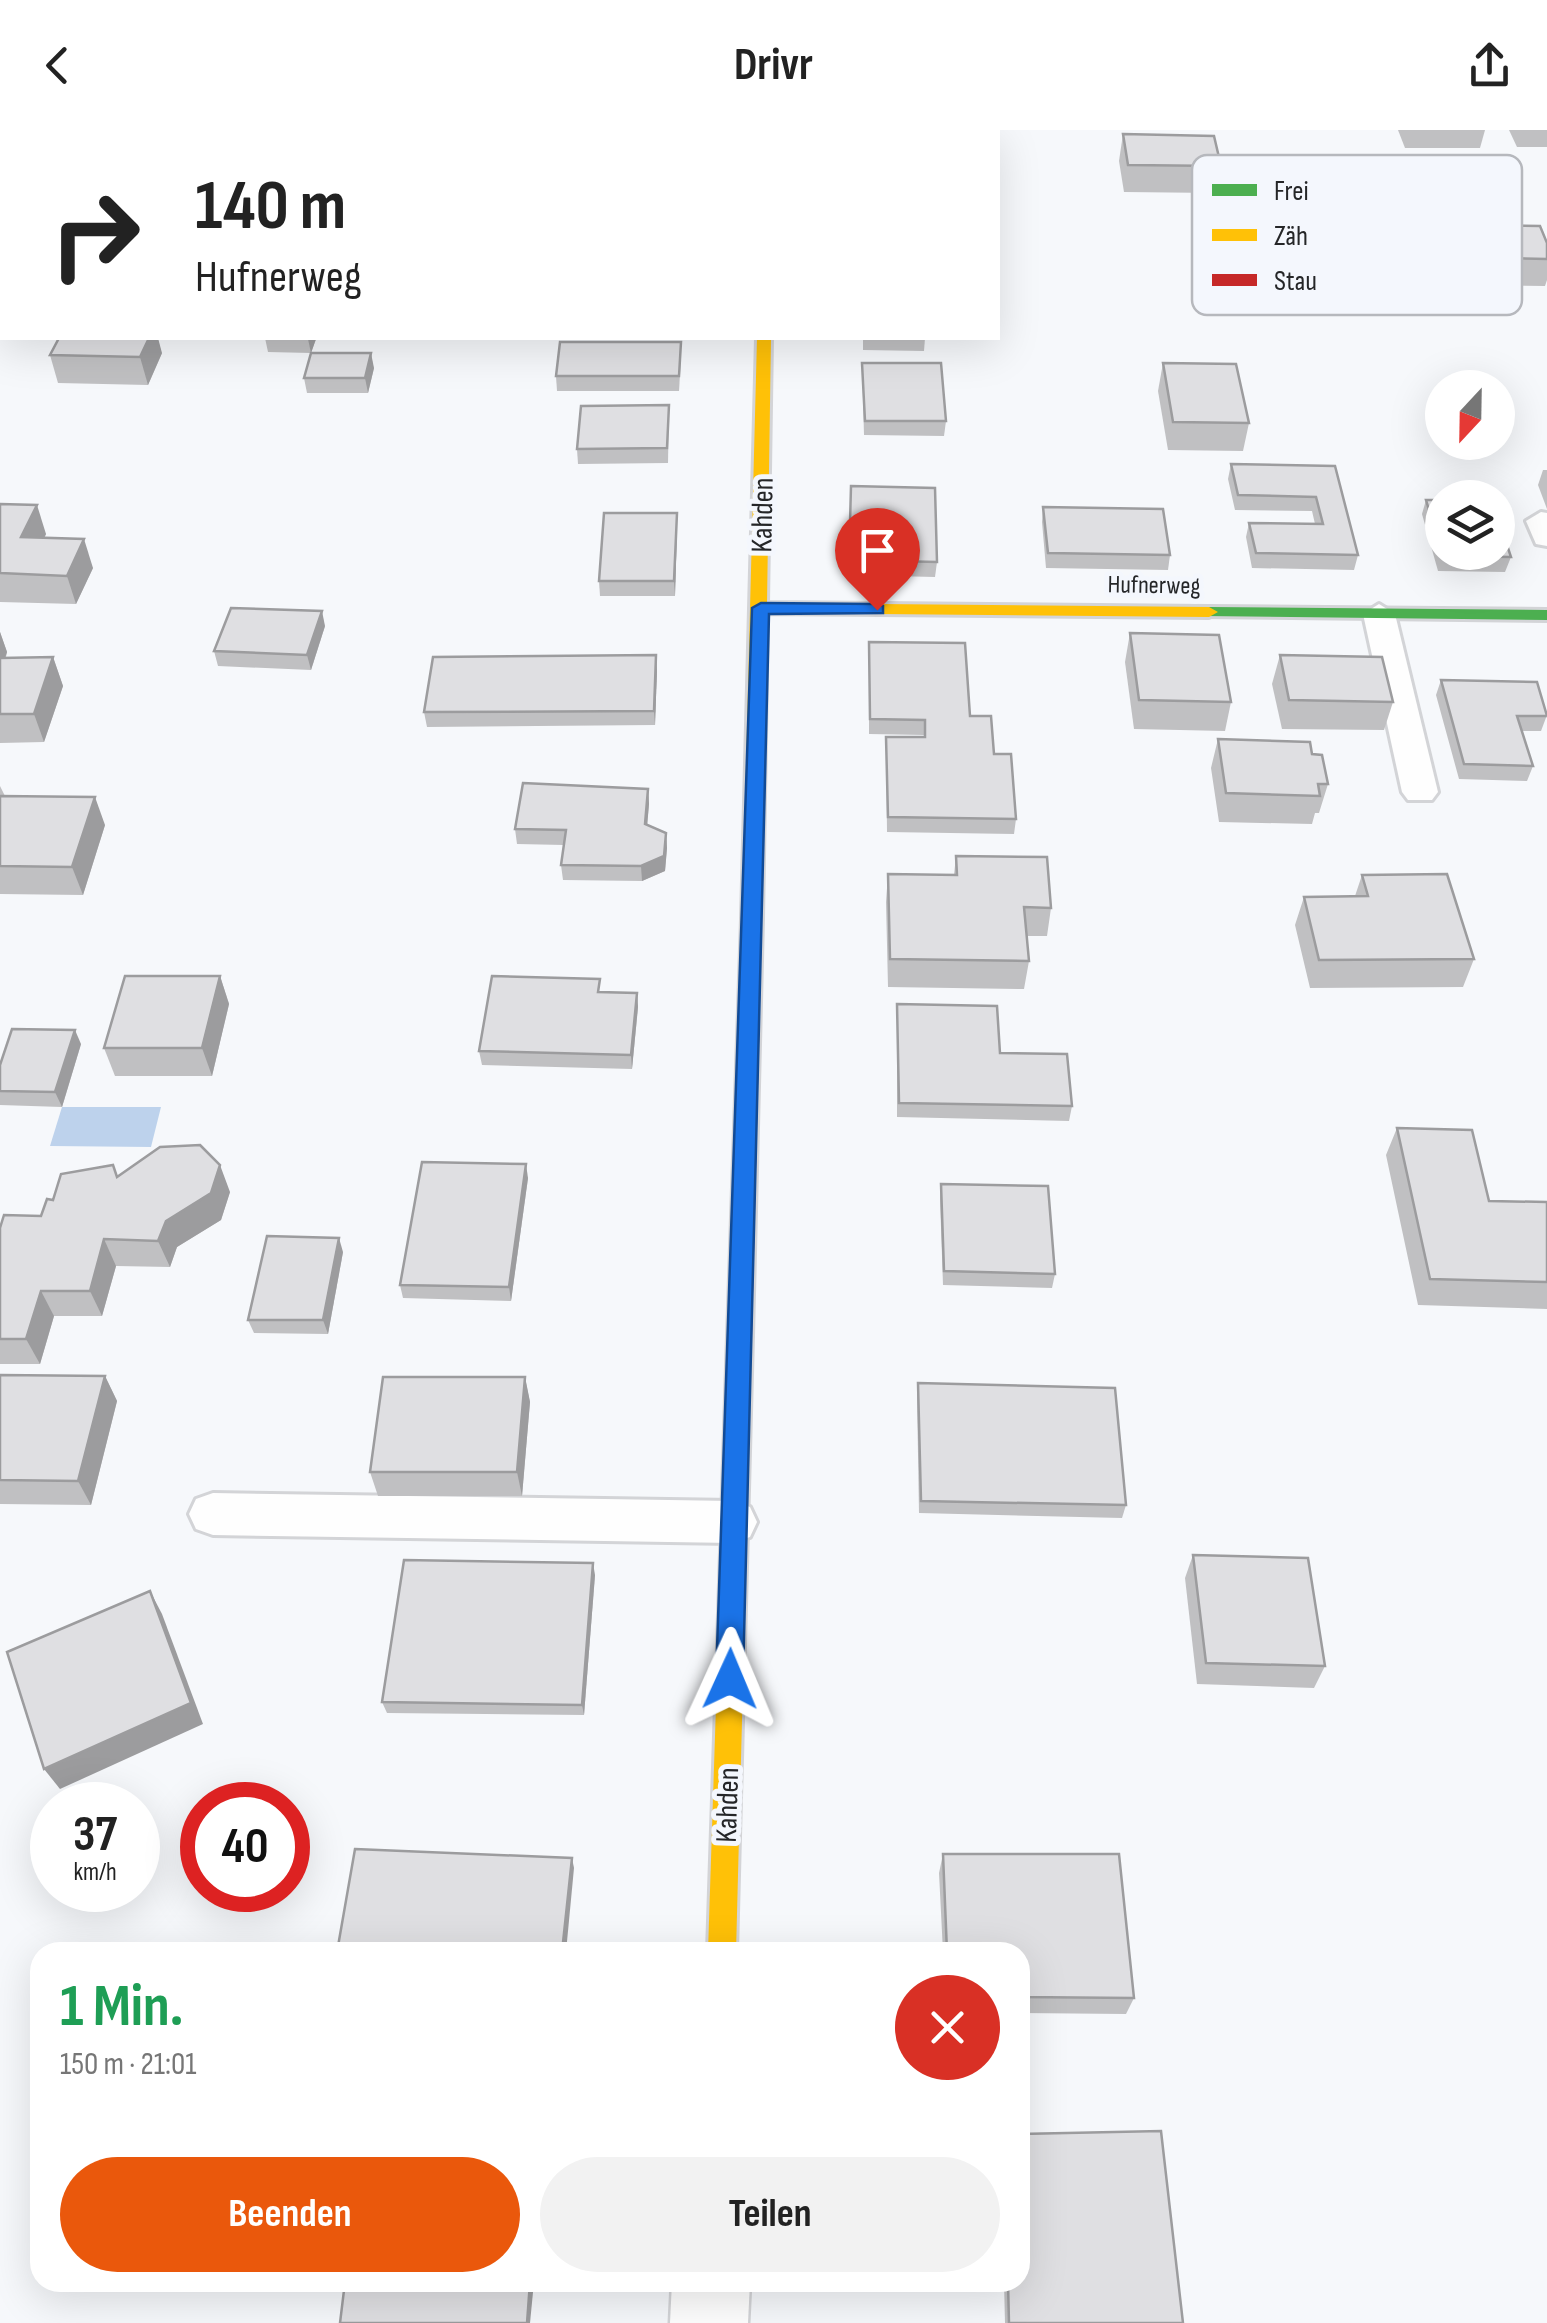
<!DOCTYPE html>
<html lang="de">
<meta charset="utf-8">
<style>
body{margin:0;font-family:"Sofia Sans Condensed",sans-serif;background:#f2f2f2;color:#222;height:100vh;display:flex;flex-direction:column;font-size:38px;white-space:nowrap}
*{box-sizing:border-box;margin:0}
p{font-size:32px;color:#767676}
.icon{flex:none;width:55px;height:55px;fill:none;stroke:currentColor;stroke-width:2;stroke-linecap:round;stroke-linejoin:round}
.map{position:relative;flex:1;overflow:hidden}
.panel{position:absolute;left:30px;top:1812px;width:1000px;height:350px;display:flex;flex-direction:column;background:#fff;border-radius:30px;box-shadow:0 10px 40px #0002}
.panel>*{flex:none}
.guide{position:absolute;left:0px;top:0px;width:1000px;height:210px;box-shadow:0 10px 40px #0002;background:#fff;color:#222;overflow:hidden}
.needle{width:65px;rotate:202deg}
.buttons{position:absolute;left:1425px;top:240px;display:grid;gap:20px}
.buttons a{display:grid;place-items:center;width:90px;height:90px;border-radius:50%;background:#fff;box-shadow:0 10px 40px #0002;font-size:50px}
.speed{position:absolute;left:30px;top:1652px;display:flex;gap:20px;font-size:50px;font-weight:700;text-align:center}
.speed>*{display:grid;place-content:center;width:130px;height:130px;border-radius:50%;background:#fff;box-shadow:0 10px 40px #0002;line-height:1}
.speed small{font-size:25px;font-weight:400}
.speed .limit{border:15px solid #d22;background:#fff;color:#111}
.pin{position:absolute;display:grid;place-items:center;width:85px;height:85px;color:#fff;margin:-102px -42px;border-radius:50% 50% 50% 0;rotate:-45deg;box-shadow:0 0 10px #0007}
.pin .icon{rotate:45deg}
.me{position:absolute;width:110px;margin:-55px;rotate:1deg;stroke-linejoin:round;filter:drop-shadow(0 0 8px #0008)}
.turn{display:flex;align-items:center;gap:35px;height:210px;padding:0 30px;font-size:45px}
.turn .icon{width:130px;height:130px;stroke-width:2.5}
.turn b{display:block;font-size:70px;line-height:85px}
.round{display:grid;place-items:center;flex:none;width:105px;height:105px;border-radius:52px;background:#f2f2f2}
.summary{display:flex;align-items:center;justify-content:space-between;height:170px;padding:0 30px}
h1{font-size:60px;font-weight:700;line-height:75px;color:#1e9e55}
.primary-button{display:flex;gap:20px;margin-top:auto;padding:20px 30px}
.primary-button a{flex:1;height:115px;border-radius:60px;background:#ea580c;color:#fff;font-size:40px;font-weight:700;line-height:115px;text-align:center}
.primary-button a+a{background:#f2f2f2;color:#222}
header{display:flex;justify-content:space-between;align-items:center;height:130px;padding:0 30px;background:#fff;font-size:45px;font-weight:700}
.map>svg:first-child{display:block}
.water{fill:#bdd2ec}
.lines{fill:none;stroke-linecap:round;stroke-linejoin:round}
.lane-casing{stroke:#d3d4d7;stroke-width:6}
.street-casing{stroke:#d3d4d7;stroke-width:5}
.fast-casing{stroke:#d3d4d7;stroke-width:6}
.slow-casing{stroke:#d3d4d7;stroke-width:6}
.jam-casing{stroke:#d3d4d7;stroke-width:6}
.lane{fill:#fefefe;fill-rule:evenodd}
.street{fill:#fefefe;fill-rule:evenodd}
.fast{fill:#4caf50;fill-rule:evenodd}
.slow{fill:#ffc107;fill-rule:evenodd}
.jam{fill:#c62828;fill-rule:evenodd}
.wall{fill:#c0c0c2}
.shaded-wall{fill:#9c9c9e}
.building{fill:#dfdfe2;stroke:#9c9c9e;stroke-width:2.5}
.route{fill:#1a73e8;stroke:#114b97;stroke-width:2.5}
.labels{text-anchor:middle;stroke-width:10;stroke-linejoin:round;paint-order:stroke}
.far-street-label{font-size:25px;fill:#252628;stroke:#f4f7fd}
.street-label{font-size:30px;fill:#252628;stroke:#f4f7fd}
.key{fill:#f4f7fd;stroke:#b6b8bd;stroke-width:2.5}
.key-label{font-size:28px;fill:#252628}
</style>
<header><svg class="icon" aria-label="back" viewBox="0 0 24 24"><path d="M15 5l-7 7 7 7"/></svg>Drivr<svg class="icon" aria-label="share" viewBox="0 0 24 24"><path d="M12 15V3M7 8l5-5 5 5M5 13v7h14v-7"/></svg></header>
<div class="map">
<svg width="1547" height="2193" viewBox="0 0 1547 2193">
<rect width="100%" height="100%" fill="#f6f8fb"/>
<!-- water -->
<polygon class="water" points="62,977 161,977 151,1017 50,1016"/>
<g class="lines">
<defs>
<g id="lane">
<polygon points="1541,382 1547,383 1547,416 1536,414 1526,391"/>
<polygon points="1379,474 1395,484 1438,662 1432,670 1408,670 1402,662 1363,484"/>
<polygon points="213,1363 733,1371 750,1377 757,1392 750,1407 733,1413 213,1405 196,1399 189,1384 196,1369"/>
</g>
<g id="street">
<polygon points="752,0 784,0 784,2 753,2"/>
<polygon points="672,2152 750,2152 748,2193 670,2193"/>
</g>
<polygon id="fast" points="1209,477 1547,480 1547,490 1203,486 1200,482"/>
<g id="slow">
<polygon points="757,208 771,208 767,473 1209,477 1218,482 1209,487 767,483 762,789 752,796 742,789"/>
<polygon points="740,1196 748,1199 752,1206 736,1822 708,1822 728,1206 732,1199"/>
</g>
<polygon id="jam" points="752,782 762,789 752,1206 748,1213 740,1216 732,1213 728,1206 742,789"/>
</defs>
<!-- lane casing -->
<use href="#lane" class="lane-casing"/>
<!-- street casing -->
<use href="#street" class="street-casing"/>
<!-- fast casing -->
<use href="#fast" class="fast-casing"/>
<!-- slow casing -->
<use href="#slow" class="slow-casing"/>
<!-- jam casing -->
<use href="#jam" class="jam-casing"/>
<!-- lane -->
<use href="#lane" class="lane"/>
<!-- street -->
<use href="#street" class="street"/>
<!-- fast -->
<use href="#fast" class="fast"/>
<!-- slow -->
<use href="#slow" class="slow"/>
<!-- jam -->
<use href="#jam" class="jam"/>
</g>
<!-- wall -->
<g class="wall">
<polygon points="886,0 980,0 980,2 871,2"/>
<polygon points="1398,0 1485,0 1480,18 1405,18"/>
<polygon points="1509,0 1547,0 1547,17 1517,17"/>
<polygon points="1123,4 1221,36 1216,63 1124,62 1119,31"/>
<polygon points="1311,94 1430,136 1422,164 1320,164 1305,122"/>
<polygon points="1458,95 1547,113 1547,150 1545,156 1462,155 1450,123"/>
<polygon points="265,208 316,209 311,223 374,238 368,263 307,263 304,248 311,223 268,222"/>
<polygon points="863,208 925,208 924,221 863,220"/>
<polygon points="162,223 148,255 58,253 50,225"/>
<polygon points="681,227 679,261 557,261 556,246"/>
<polygon points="862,233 946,291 944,306 864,305"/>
<polygon points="1163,233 1249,293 1243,321 1168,320 1158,261"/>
<polygon points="669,275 668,333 578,334 577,319"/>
<polygon points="1231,334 1335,336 1358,425 1354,440 1252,438 1246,407 1249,393 1315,394 1312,381 1235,380 1228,349"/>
<polygon points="1543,340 1547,340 1547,379 1538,355"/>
<polygon points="851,356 937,432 935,447 849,445"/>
<polygon points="1426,370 1511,427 1505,442 1438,441 1422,384"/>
<polygon points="0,374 46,404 44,408 93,438 76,474 0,472"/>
<polygon points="1043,377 1170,425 1168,440 1046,438 1042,392"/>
<polygon points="677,397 675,466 600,466 599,451"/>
<polygon points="325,496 311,540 218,536 214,521"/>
<polygon points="0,502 7,522 6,527 53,527 63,556 44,612 0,613"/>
<polygon points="1130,503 1231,572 1225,601 1134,599 1125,532"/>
<polygon points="869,512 970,586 994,624 1016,689 1014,704 887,702 886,607 924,607 924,605 869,604"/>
<polygon points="1280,525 1393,572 1384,600 1282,599 1272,554"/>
<polygon points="657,540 655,595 427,597 424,582"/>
<polygon points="1441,550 1547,585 1541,601 1522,601 1533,636 1527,651 1459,649 1436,565"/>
<polygon points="1218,609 1312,624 1328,654 1319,683 1315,683 1312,694 1219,692 1211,638"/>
<polygon points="0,656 5,666 105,695 83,765 0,764"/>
<polygon points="648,659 649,674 647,695 666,703 667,718 665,741 642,751 563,750 561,735 564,715 517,714 515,699"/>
<polygon points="956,726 1051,778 1047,806 1026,806 1029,831 1024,859 888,857 886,772 888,744 954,745"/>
<polygon points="1362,745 1474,829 1463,857 1310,858 1295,795 1304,767 1355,766"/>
<polygon points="220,846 229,874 212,946 115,946 104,918"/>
<polygon points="637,863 638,877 632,939 482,935 479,921"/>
<polygon points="897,874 1000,923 1072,976 1069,991 897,987"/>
<polygon points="81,914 62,977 0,975 0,935"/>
<polygon points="1397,998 1489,1071 1547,1072 1547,1179 1418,1175 1386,1025"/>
<polygon points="118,1047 230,1062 221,1090 177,1117 170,1137 116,1136 102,1186 54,1186 40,1234 0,1234 0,1098 41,1086 53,1070"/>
<polygon points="528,1048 511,1171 403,1168 400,1155"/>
<polygon points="941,1054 1055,1144 1052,1158 943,1155 940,1068"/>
<polygon points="343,1122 328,1204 254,1203 248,1190"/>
<polygon points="0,1245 105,1246 117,1271 91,1375 0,1374"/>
<polygon points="525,1247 530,1272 522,1366 378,1366 370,1342"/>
<polygon points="918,1253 1126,1375 1122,1388 919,1383 917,1266"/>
<polygon points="1193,1425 1325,1536 1314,1558 1197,1554 1185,1448"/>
<polygon points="595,1445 584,1585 387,1583 382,1572"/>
<polygon points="943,1724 1134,1868 1126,1884 1020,1883 1020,1822 943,1822 939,1743"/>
<polygon points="1004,2152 1020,2152 1183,2193 1005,2193"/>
</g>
<!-- shaded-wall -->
<g class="shaded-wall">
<polygon points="2,27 2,49 0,54 0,32"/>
<polygon points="149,208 158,208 162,223 148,255 140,227"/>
<polygon points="309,208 316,209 311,223 308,209"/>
<polygon points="371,223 374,238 368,263 365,248"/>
<polygon points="37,375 46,404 31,435 21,407"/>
<polygon points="677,383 677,397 675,466 674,451"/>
<polygon points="84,409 93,438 76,474 67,446"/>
<polygon points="322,481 325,496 311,540 307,525"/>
<polygon points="0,502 7,522 0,543"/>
<polygon points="656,525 657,540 655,595 654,581"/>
<polygon points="53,527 63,556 44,612 34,584"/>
<polygon points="648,659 649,674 646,709 645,694"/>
<polygon points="95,667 105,695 83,765 72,737"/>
<polygon points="666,703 667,718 665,741 642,751 641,736"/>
<polygon points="220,846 229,874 212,946 202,918"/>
<polygon points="637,863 638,877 632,939 631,925"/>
<polygon points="75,900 81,914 62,977 55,962"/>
<polygon points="526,1034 528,1048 511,1171 509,1157"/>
<polygon points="220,1035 230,1062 221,1090 177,1117 170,1137 158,1111 166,1091"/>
<polygon points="339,1108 343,1122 328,1204 323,1190"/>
<polygon points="104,1109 116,1136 102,1186 90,1161"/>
<polygon points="41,1161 54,1186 40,1234 26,1209"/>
<polygon points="105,1246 117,1271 91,1375 78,1351"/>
<polygon points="525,1247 530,1272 522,1366 517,1342"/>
<polygon points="593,1433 595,1445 584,1585 582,1575"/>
<polygon points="150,1461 162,1484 203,1594 60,1659 44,1639"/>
<polygon points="572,1728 574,1738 566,1822 562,1822"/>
<polygon points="530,2152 534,2152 530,2193 527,2193"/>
</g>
<!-- building -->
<g class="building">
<polygon points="237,0 298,0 297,2 237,2"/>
<polygon points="443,0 576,0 576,2 442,2"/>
<rect x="871" y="1" width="75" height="1"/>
<polygon points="1123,4 1214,6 1221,36 1128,35"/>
<polygon points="0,14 2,14 2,27 0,32"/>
<polygon points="1458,95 1540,96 1547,113 1547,129 1470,127"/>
<polygon points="59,208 149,208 140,227 50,225"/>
<polygon points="560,212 681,212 679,246 556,246"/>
<polygon points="311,223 371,223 365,248 304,248"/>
<polygon points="862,233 941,233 946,291 865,291"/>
<polygon points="1163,233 1236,234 1249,293 1173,292"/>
<polygon points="669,275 667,318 577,319 581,276"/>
<polygon points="1231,334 1335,336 1358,425 1256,423 1249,393 1323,394 1316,367 1238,365"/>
<polygon points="851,356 935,358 937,432 849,430"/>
<polygon points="1426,370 1442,370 1442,422 1498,422 1498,388 1511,427 1443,426"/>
<polygon points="0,374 37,375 21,407 84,409 67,446 0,443"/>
<polygon points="1043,377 1163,379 1170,425 1048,423"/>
<polygon points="604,383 677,383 674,451 599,451"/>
<polygon points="231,478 322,481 307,525 214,521"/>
<polygon points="1130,503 1219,505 1231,572 1139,570"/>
<polygon points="869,512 965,513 970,586 991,586 994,624 1011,624 1016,689 888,687 886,607 925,607 925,590 870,589"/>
<polygon points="656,525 654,581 424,582 433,527"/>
<polygon points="1280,525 1382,527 1393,572 1289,570"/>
<polygon points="53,527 34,584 0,584 0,528"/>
<polygon points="1441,550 1537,552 1547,586 1517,586 1533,636 1464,634"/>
<polygon points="1218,609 1310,612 1312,624 1322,625 1328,654 1318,654 1320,666 1226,663"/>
<polygon points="523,653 648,659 645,694 666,703 664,726 641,736 561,735 566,700 515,699"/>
<polygon points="0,666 95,667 72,737 0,736"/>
<polygon points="956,726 1047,727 1051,778 1024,777 1029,831 890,829 888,744 957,745"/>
<polygon points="1447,744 1474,829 1319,830 1304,767 1368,766 1362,745"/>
<polygon points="125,846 220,846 202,918 104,918"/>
<polygon points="492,846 600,849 598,862 637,863 631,925 479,921"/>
<polygon points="897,874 997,876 1000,923 1067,924 1072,976 899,973"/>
<polygon points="12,899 75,900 55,962 0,961 0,935"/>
<polygon points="1397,998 1472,1000 1489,1071 1547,1072 1547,1152 1430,1149"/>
<polygon points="200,1015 220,1035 211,1063 166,1091 158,1111 104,1109 90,1161 41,1161 26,1209 0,1209 0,1098 4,1085 41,1086 47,1069 53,1070 61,1044 113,1035 117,1047 160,1017"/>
<polygon points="422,1032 526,1034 509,1157 400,1155"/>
<polygon points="941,1054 1048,1056 1055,1144 944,1141"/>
<polygon points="267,1106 339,1108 323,1190 248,1190"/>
<polygon points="0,1245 105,1246 78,1351 0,1350"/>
<polygon points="383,1247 525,1247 517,1342 370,1342"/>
<polygon points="918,1253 1115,1258 1126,1375 921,1371"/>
<polygon points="1193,1425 1308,1428 1325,1536 1206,1533"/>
<polygon points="404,1430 593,1433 582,1575 382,1572"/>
<polygon points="150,1461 191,1573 44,1639 7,1522"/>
<polygon points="355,1719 572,1728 562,1822 337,1822"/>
<polygon points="943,1724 1119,1724 1134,1868 1020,1867 1020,1822 947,1822"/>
<polygon points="1161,2001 1183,2193 1009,2193 1008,2152 1020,2152 1020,2004"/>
<polygon points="345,2152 530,2152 527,2193 340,2193"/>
</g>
<!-- route -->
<polygon class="route" points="877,474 883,476 883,483 769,484 743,1549 739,1558 730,1562 720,1558 716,1549 752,478 761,473"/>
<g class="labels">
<!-- far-street labels -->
<g class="far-street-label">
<text transform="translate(1154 454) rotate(1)" y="9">Hufnerweg</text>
</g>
<!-- street labels -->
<g class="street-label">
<text transform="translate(762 385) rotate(-89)" y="10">Kahden</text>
<text transform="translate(727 1675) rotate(-88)" y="10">Kahden</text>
</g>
</g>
<!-- legend -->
<rect x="1192" y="25" width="330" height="160" rx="15" class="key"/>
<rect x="1212" y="54" width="45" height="12" fill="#4caf50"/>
<rect x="1212" y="99" width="45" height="12" fill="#ffc107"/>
<rect x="1212" y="144" width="45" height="12" fill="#c62828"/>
<g class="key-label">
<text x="1274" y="70">Frei</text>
<text x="1274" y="115">Zäh</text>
<text x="1274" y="160">Stau</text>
</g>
</svg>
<div class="buttons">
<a><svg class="needle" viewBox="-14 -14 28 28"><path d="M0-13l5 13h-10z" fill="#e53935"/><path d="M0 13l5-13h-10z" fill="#767676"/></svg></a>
<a><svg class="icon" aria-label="layers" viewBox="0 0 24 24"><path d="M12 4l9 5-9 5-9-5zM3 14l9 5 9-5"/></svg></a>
</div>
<div class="speed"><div>37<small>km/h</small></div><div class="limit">40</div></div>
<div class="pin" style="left:877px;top:480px;background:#d93025"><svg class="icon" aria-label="arrive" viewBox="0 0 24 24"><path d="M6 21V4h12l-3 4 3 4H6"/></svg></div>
<svg class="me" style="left:730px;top:1549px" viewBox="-20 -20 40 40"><path d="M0-17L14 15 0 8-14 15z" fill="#1a73e8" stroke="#fff" stroke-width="4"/></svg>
<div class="guide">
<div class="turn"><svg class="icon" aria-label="right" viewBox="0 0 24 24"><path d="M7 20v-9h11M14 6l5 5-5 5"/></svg><div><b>140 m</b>Hufnerweg</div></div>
</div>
<section class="panel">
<div class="summary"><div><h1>1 Min.</h1><p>150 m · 21:01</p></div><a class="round" style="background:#d93025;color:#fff"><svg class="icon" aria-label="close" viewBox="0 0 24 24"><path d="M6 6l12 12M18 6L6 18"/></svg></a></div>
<div class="primary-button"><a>Beenden</a><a>Teilen</a></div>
</section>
</div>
